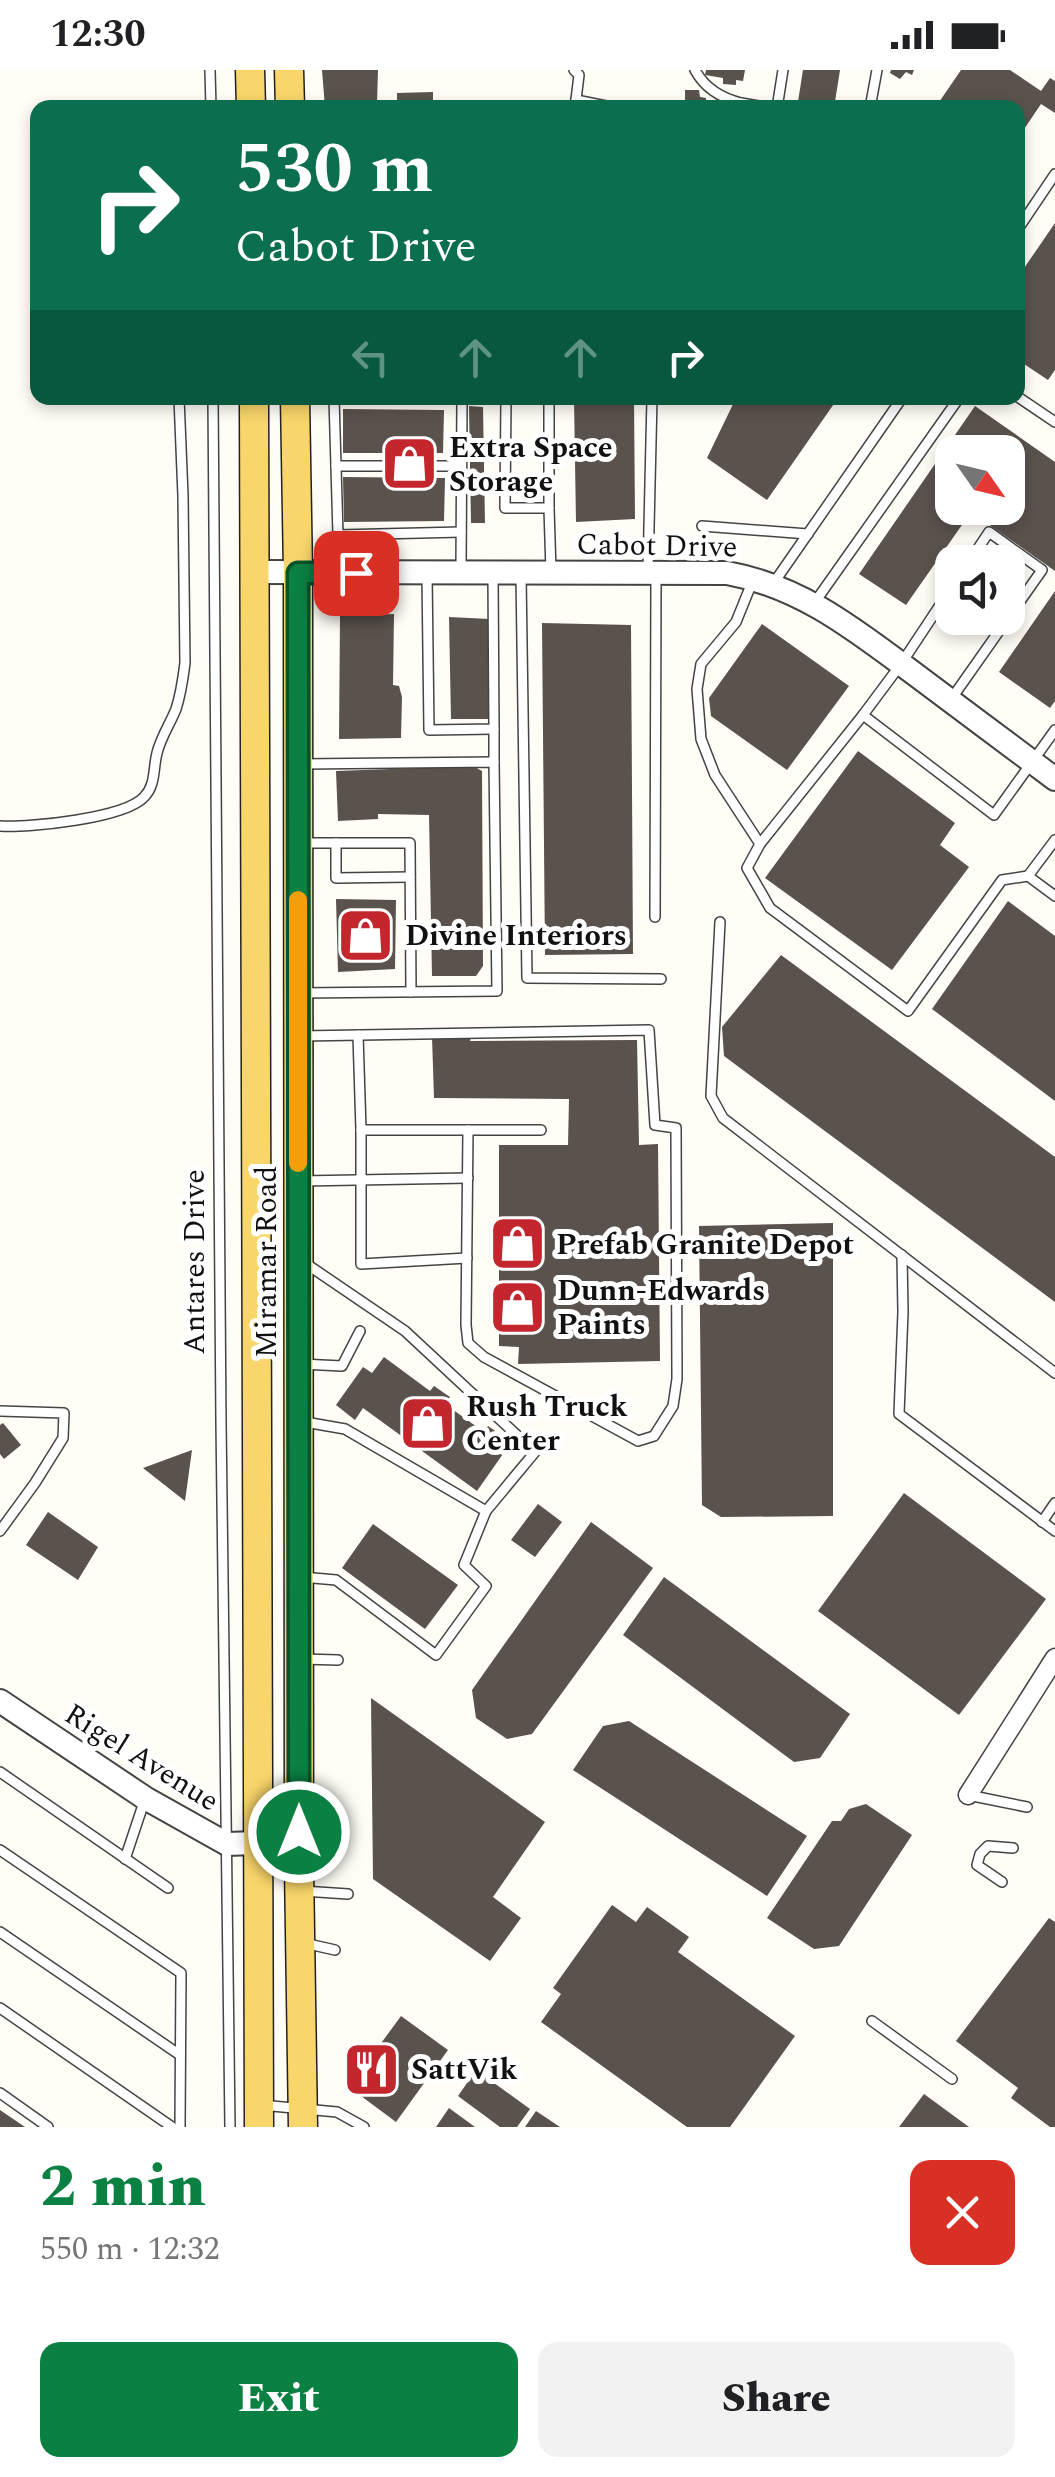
<!DOCTYPE html>
<meta charset="utf-8">
<style>
body{margin:0;font-family:Spectral,serif;background:#f2f2f2;color:#202124;height:100vh;display:flex;flex-direction:column;font-size:38px;white-space:nowrap}
*{box-sizing:border-box;margin:0}
p{font-size:32px;color:#757577}
.icon{flex:none;width:55px;height:55px;fill:none;stroke:currentColor;stroke-width:2;stroke-linecap:round;stroke-linejoin:round}
.map{position:relative;height:2057px;overflow:hidden}
.sheet{display:flex;flex-direction:column;background:#fff;flex:1}
.sheet>*{flex:none}
.top-card{position:absolute;left:30px;top:30px;width:995px;height:305px;border-radius:20px;box-shadow:0 5px 15px #0003;background:#0b6e4f;color:#fff;overflow:hidden}
.needle{width:65px;rotate:124deg}
.controls{position:absolute;left:935px;top:365px;display:grid;gap:20px}
.controls a{display:grid;place-items:center;width:90px;height:90px;border-radius:20px;background:#fff;box-shadow:0 5px 15px #0003;font-size:50px}
.pin{position:absolute;display:grid;place-items:center;width:85px;height:85px;color:#fff;margin:-42px;border-radius:20px;box-shadow:0 5px 15px #0006}
.me{position:absolute;width:110px;margin:-55px;rotate:0deg;stroke-linejoin:round;filter:drop-shadow(0 0 8px #0008)}
.turn{display:flex;align-items:center;gap:35px;height:210px;padding:0 40px;font-size:45px}
.turn .icon{width:130px;height:130px;stroke-width:2.5}
.turn b{display:block;font-size:70px;line-height:85px}
.lanes{display:flex;align-items:center;height:95px;padding:0 40px;background:#0003;justify-content:center;gap:50px;direction:ltr}
.lanes .off{opacity:.35}
.round{display:grid;place-items:center;flex:none;width:105px;height:105px;border-radius:20px;background:#f2f2f2}
.headline{display:flex;align-items:center;justify-content:space-between;height:170px;padding:0 40px}
h1{font-size:60px;font-weight:800;line-height:75px;color:#0b8043}
.button{display:flex;gap:20px;margin-top:auto;padding:20px 40px}
.button a{flex:1;height:115px;border-radius:20px;background:#0b8043;color:#fff;font-size:40px;font-weight:800;line-height:115px;text-align:center}
.button a+a{background:#f2f2f2;color:#202124}
.status{display:flex;justify-content:space-between;align-items:center;height:70px;padding:0 50px;background:#fff;direction:ltr}
.status svg{height:28px;fill:currentColor}
.map>svg:first-child{display:block}
.building{fill:#5a524d;fill-rule:evenodd}
.lines{fill:none;stroke-linecap:round;stroke-linejoin:round}
.service-casing{stroke:#444;stroke-width:12}
.minor-casing{stroke:#444;stroke-width:21}
.tertiary-casing{stroke:#444;stroke-width:26}
.primary-casing{stroke:#222;stroke-width:31}
.service{stroke:#fff;stroke-width:9}
.minor{stroke:#fff;stroke-width:18}
.tertiary{stroke:#fff;stroke-width:22}
.primary{stroke:#f9d66b;stroke-width:28}
.route-casing{stroke:#07532c;stroke-width:25}
.route{stroke:#0b8043;stroke-width:18}
.slow{stroke:#f59e0b;stroke-width:18}
.labels{text-anchor:middle;stroke-width:10;stroke-linejoin:round;paint-order:stroke}
.poi-label{font-size:30px;font-weight:bold;fill:#111;stroke:#fff;text-anchor:start}
.street-label{font-size:30px;fill:#111;stroke:#fff}
</style>
<div class="status"><b>12:30</b><svg viewBox="0 0 49 12"><path d="M0 12V9h3v3zM5 12V6h3v6zM10 12V3h3v9zM15 12V0h3v12zM26 1h20v11H26zM47 4h2v5h-2z"/></svg></div>
<div class="map">
<svg width="1055" height="2057" viewBox="0 0 1055 2057">
<rect width="100%" height="100%" fill="#fffdf5"/>
<!-- building -->
<g class="building">
<polygon points="322,0 378,0 377,34 325,37"/>
<polygon points="706,0 745,0 743,11 736,10 736,15 723,14 723,8 705,5"/>
<polygon points="803,0 840,0 834,38 797,38"/>
<polygon points="891,0 914,0 912,5 906,2 900,9 890,3"/>
<polygon points="961,0 1010,0 1041,21 1050,8 1055,11 1055,43 1041,34 1018,68 1018,38 935,38"/>
<polygon points="685,20 699,20 700,27 706,28 706,38 685,38"/>
<polygon points="433,22 433,38 397,38 397,23"/>
<polygon points="1055,153 1055,300 1048,310 1018,290 1018,207"/>
<polygon points="574,328 634,328 635,449 576,452"/>
<polygon points="736,328 838,328 767,430 707,388"/>
<polygon points="469,336 483,337 485,453 471,453"/>
<path d="M975 336 1055 392V501L971 442 906 535 859 504ZM952 382H1008V438H952Z"/>
<polygon points="343,339 444,340 443,383 343,383"/>
<polygon points="343,407 445,408 444,451 344,452"/>
<polygon points="1055,521 1055,631 1050,638 999,602"/>
<polygon points="394,544 393,615 399,616 402,627 401,668 339,669 340,546"/>
<polygon points="449,547 490,549 491,649 451,649"/>
<polygon points="542,553 631,555 633,884 545,885"/>
<polygon points="762,554 849,616 787,700 711,646 709,628"/>
<polygon points="858,681 955,753 940,775 969,797 892,900 765,808"/>
<polygon points="473,696 482,701 483,896 476,906 432,906 429,745 378,744 378,749 338,751 336,701"/>
<polygon points="336,829 396,830 395,899 338,902"/>
<polygon points="1008,831 1055,866 1055,1031 932,939"/>
<polygon points="781,885 1055,1087 1055,1232 724,986 722,957"/>
<polygon points="432,967 471,967 470,971 637,970 639,1075 658,1074 660,1291 518,1294 519,1277 499,1276 499,1075 568,1075 569,1029 434,1028"/>
<polygon points="833,1153 833,1446 721,1447 702,1435 699,1156"/>
<polygon points="384,1287 430,1321 434,1316 450,1327 445,1334 484,1362 488,1356 507,1369 504,1374 505,1381 477,1421 363,1338 355,1350 336,1335 363,1297 372,1303"/>
<polygon points="3,1353 21,1375 4,1389 0,1384 0,1355"/>
<polygon points="192,1380 185,1431 143,1398"/>
<polygon points="904,1423 1046,1529 959,1645 818,1541"/>
<polygon points="538,1434 562,1452 535,1487 511,1470"/>
<polygon points="48,1442 98,1477 78,1510 26,1475"/>
<polygon points="591,1452 653,1498 532,1664 507,1669 476,1648 472,1620"/>
<polygon points="373,1454 458,1515 425,1559 342,1498"/>
<polygon points="664,1507 850,1644 820,1688 794,1692 623,1565"/>
<polygon points="371,1628 545,1752 493,1827 521,1848 490,1891 373,1809"/>
<polygon points="629,1651 807,1766 767,1826 573,1700 603,1656"/>
<polygon points="866,1734 912,1765 839,1876 814,1879 767,1848 832,1751 841,1751 849,1739"/>
<polygon points="612,1835 636,1852 647,1837 689,1867 678,1882 795,1966 730,2057 687,2057 541,1952 561,1924 553,1918"/>
<polygon points="1049,1848 1055,1852 1055,2057 1050,2057 1011,2028 1018,2018 956,1971"/>
<polygon points="401,1946 448,1980 396,2052 349,2017"/>
<polygon points="476,2000 530,2039 517,2057 500,2057 458,2026"/>
<polygon points="924,2024 969,2057 899,2057"/>
<polygon points="449,2038 475,2057 436,2057"/>
<polygon points="0,2040 25,2057 0,2057"/>
<polygon points="536,2041 560,2057 525,2057"/>
</g>
<g class="lines">
<defs>
<g id="service">
<polyline points="210,0 211,38"/>
<polyline points="574,0 579,5 575,38"/>
<path d="M695 0C705 19 721 28 741 33"/>
<polyline points="576,30 616,38"/>
<polyline points="741,35 741,33 771,38"/>
<polyline points="777,38 783,0"/>
<polyline points="870,38 877,0"/>
<polyline points="1018,159 1055,104"/>
<polyline points="1018,327 1055,352"/>
<polyline points="213,328 221,1352 230,2057"/>
<polyline points="372,328 334,328 338,465 461,462"/>
<polyline points="506,328 505,438 549,438 549,328"/>
<polyline points="336,396 461,396"/>
<polyline points="549,438 551,501"/>
<polyline points="702,456 808,464"/>
<polyline points="461,500 462,328"/>
<polyline points="648,500 652,328"/>
<polyline points="427,505 429,660 494,659 493,505"/>
<polyline points="521,506 527,908 661,909"/>
<polyline points="753,510 736,552 701,594 697,619 701,669 715,705 760,774"/>
<polyline points="773,514 902,328"/>
<polyline points="952,517 901,594 863,645 760,774 747,798 770,838 908,941 1002,810 1028,806"/>
<polyline points="815,532 959,328"/>
<polyline points="952,628 1042,500 989,462 969,492"/>
<polyline points="863,645 994,745 1055,660"/>
<polyline points="494,659 494,692"/>
<path d="M0 756C30 758 125 748 144 727 156 715 153 698 157 683 161 667 170 654 176 639 181 624 183 609 185 593L183 426 179 328"/>
<polyline points="1055,770 1028,806 1055,826"/>
<polyline points="301,773 410,773 411,922"/>
<polyline points="336,773 336,808 410,807"/>
<polyline points="655,847 656,506"/>
<polyline points="720,852 711,1026 723,1048 1055,1303"/>
<polyline points="300,923 497,921 494,692 301,694"/>
<polyline points="358,965 361,1060 361,1194 467,1188"/>
<polyline points="301,966 649,960 655,1055 676,1058 677,1309 673,1336 654,1366 638,1371 484,1287 468,1273 466,1255 468,1060"/>
<polyline points="361,1060 541,1060"/>
<polyline points="301,1111 468,1108"/>
<polyline points="902,1185 903,1242 899,1344 1055,1461"/>
<polyline points="301,1294 342,1296 360,1261"/>
<polyline points="0,1341 64,1343 63,1368 35,1413 0,1461"/>
<polyline points="305,1352 345,1359 486,1441 535,1382 405,1261 305,1193"/>
<polyline points="1042,1452 1055,1433"/>
<polyline points="302,1507 336,1510 436,1585 486,1516 464,1495 486,1441"/>
<polyline points="302,1589 338,1590"/>
<polyline points="0,1702 168,1818"/>
<polyline points="968,1725 1027,1737"/>
<polyline points="0,1780 181,1903 180,2057"/>
<polyline points="125,1789 145,1729"/>
<polyline points="1002,1812 977,1795 980,1784 988,1776 1013,1778"/>
<polyline points="303,1821 348,1824"/>
<polyline points="0,1862 180,1985"/>
<polyline points="304,1873 335,1880"/>
<polyline points="0,1938 172,2057"/>
<polyline points="872,1951 952,2009"/>
<polyline points="0,2023 48,2057"/>
<polyline points="261,2035 337,2042 364,2057"/>
</g>
<polyline id="minor" points="968,1725 1055,1588"/>
<g id="tertiary">
<path d="M256 502 727 503C804 517 859 563 920 608 965 642 1010 675 1055 709"/>
<polyline points="0,1631 145,1728 227,1774 259,1773"/>
</g>
<g id="primary">
<polyline points="250,0 251,38"/>
<polyline points="289,0 290,38"/>
<polyline points="254,328 259,2057"/>
<polyline points="295,328 298,503 299,1797 303,2057"/>
</g>
</defs>
<!-- service casing -->
<use href="#service" class="service-casing"/>
<!-- minor casing -->
<use href="#minor" class="minor-casing"/>
<!-- tertiary casing -->
<use href="#tertiary" class="tertiary-casing"/>
<!-- primary casing -->
<use href="#primary" class="primary-casing"/>
<!-- service -->
<use href="#service" class="service"/>
<!-- minor -->
<use href="#minor" class="minor"/>
<!-- tertiary -->
<use href="#tertiary" class="tertiary"/>
<!-- primary -->
<use href="#primary" class="primary"/>
</g>
<g class="lines">
<defs>
<polyline id="route" points="299,1762 298,503 356,503"/>
</defs>
<!-- route casing -->
<use href="#route" class="route-casing"/>
<!-- route -->
<use href="#route" class="route"/>
<!-- slow -->
<polyline class="slow" points="298,830 298,1093"/>
</g>
<!-- icons -->
<defs>
<symbol id="shop-square" viewBox="-11 -11 22 22"><rect x="-9" y="-9" width="18" height="18" rx="4" fill="#c4262e" stroke="#fff"/><path d="M-5-2.5h2.3a2.7 3.5 0 0 1 5.4 0H5L5.5 6h-11ZM-1.5-2.5h3a1.5 2.3 0 0 0-3 0Z" fill="#fff"/></symbol>
<symbol id="restaurant-square" viewBox="-11 -11 22 22"><rect x="-9" y="-9" width="18" height="18" rx="4" fill="#c4262e" stroke="#fff"/><path d="M-5-6h1v4h1v-4h1v4h1v-4h1v5L-1.5 .5V6h-2V.5L-5-1ZM5-6V6H3V1.5H1.5Q1.5-4 5-6Z" fill="#fff"/></symbol>
</defs>
<g fill-rule="evenodd">
<use href="#shop-square" x="378" y="362" width="63" height="63"/>
<use href="#shop-square" x="334" y="834" width="63" height="63"/>
<use href="#shop-square" x="486" y="1142" width="63" height="63"/>
<use href="#shop-square" x="486" y="1206" width="63" height="63"/>
<use href="#shop-square" x="396" y="1322" width="63" height="63"/>
<use href="#restaurant-square" x="340" y="1968" width="63" height="63"/>
</g>
<g class="labels">
<!-- poi labels -->
<g class="poi-label">
<text x="449" y="387">Extra Space<tspan x="449" dy="34">Storage</tspan></text>
<text x="405" y="875">Divine Interiors</text>
<text x="556" y="1184">Prefab Granite Depot</text>
<text x="557" y="1230">Dunn-Edwards<tspan x="557" dy="34">Paints</tspan></text>
<text x="466" y="1346">Rush Truck<tspan x="466" dy="34">Center</tspan></text>
<text x="411" y="2009">SattVik</text>
</g>
<!-- street labels -->
<g class="street-label">
<text transform="translate(657 475) rotate(1)" y="10">Cabot Drive</text>
<text transform="translate(194 1192) rotate(-90)" y="10">Antares Drive</text>
<text transform="translate(266 1192) rotate(-90)" y="10">Miramar Road</text>
<text transform="translate(142 1687) rotate(32)" y="10">Rigel Avenue</text>
</g>
</g>
</svg>
<div class="controls">
<a><svg class="needle" viewBox="-14 -14 28 28"><path d="M0-13l5 13h-10z" fill="#e53935"/><path d="M0 13l5-13h-10z" fill="#757577"/></svg></a>
<a><svg class="icon" aria-label="sound" viewBox="0 0 24 24"><path d="M4 9h4l5-4v14l-5-4H4zM17 9q2 3 0 6"/></svg></a>
</div>
<div class="pin" style="left:356px;top:503px;background:#d93025"><svg class="icon" aria-label="arrive" viewBox="0 0 24 24"><path d="M6 21V4h12l-3 4 3 4H6"/></svg></div>
<svg class="me" style="left:299px;top:1762px" viewBox="-20 -20 40 40"><circle r="17" fill="#0b8043" stroke="#fff" stroke-width="3"/><path d="M0-11L8 9 0 5-8 9z" fill="#fff"/></svg>
<div class="top-card">
<div class="turn"><svg class="icon" aria-label="right" viewBox="0 0 24 24"><path d="M7 20v-9h11M14 6l5 5-5 5"/></svg><div><b>530 m</b>Cabot Drive</div></div>
<div class="lanes"><svg class="icon off" aria-label="left" viewBox="0 0 24 24"><path d="M17 20v-9H6M10 6l-5 5 5 5"/></svg><svg class="icon off" aria-label="ahead" viewBox="0 0 24 24"><path d="M12 20V5M6 11l6-6 6 6"/></svg><svg class="icon off" aria-label="ahead" viewBox="0 0 24 24"><path d="M12 20V5M6 11l6-6 6 6"/></svg><svg class="icon" aria-label="right" viewBox="0 0 24 24"><path d="M7 20v-9h11M14 6l5 5-5 5"/></svg></div>
</div>
</div>
<section class="sheet">
<div class="headline"><div><h1>2 min</h1><p>550 m · 12:32</p></div><a class="round" style="background:#d93025;color:#fff"><svg class="icon" aria-label="close" viewBox="0 0 24 24"><path d="M6 6l12 12M18 6L6 18"/></svg></a></div>
<div class="button"><a>Exit</a><a>Share</a></div>
</section>
